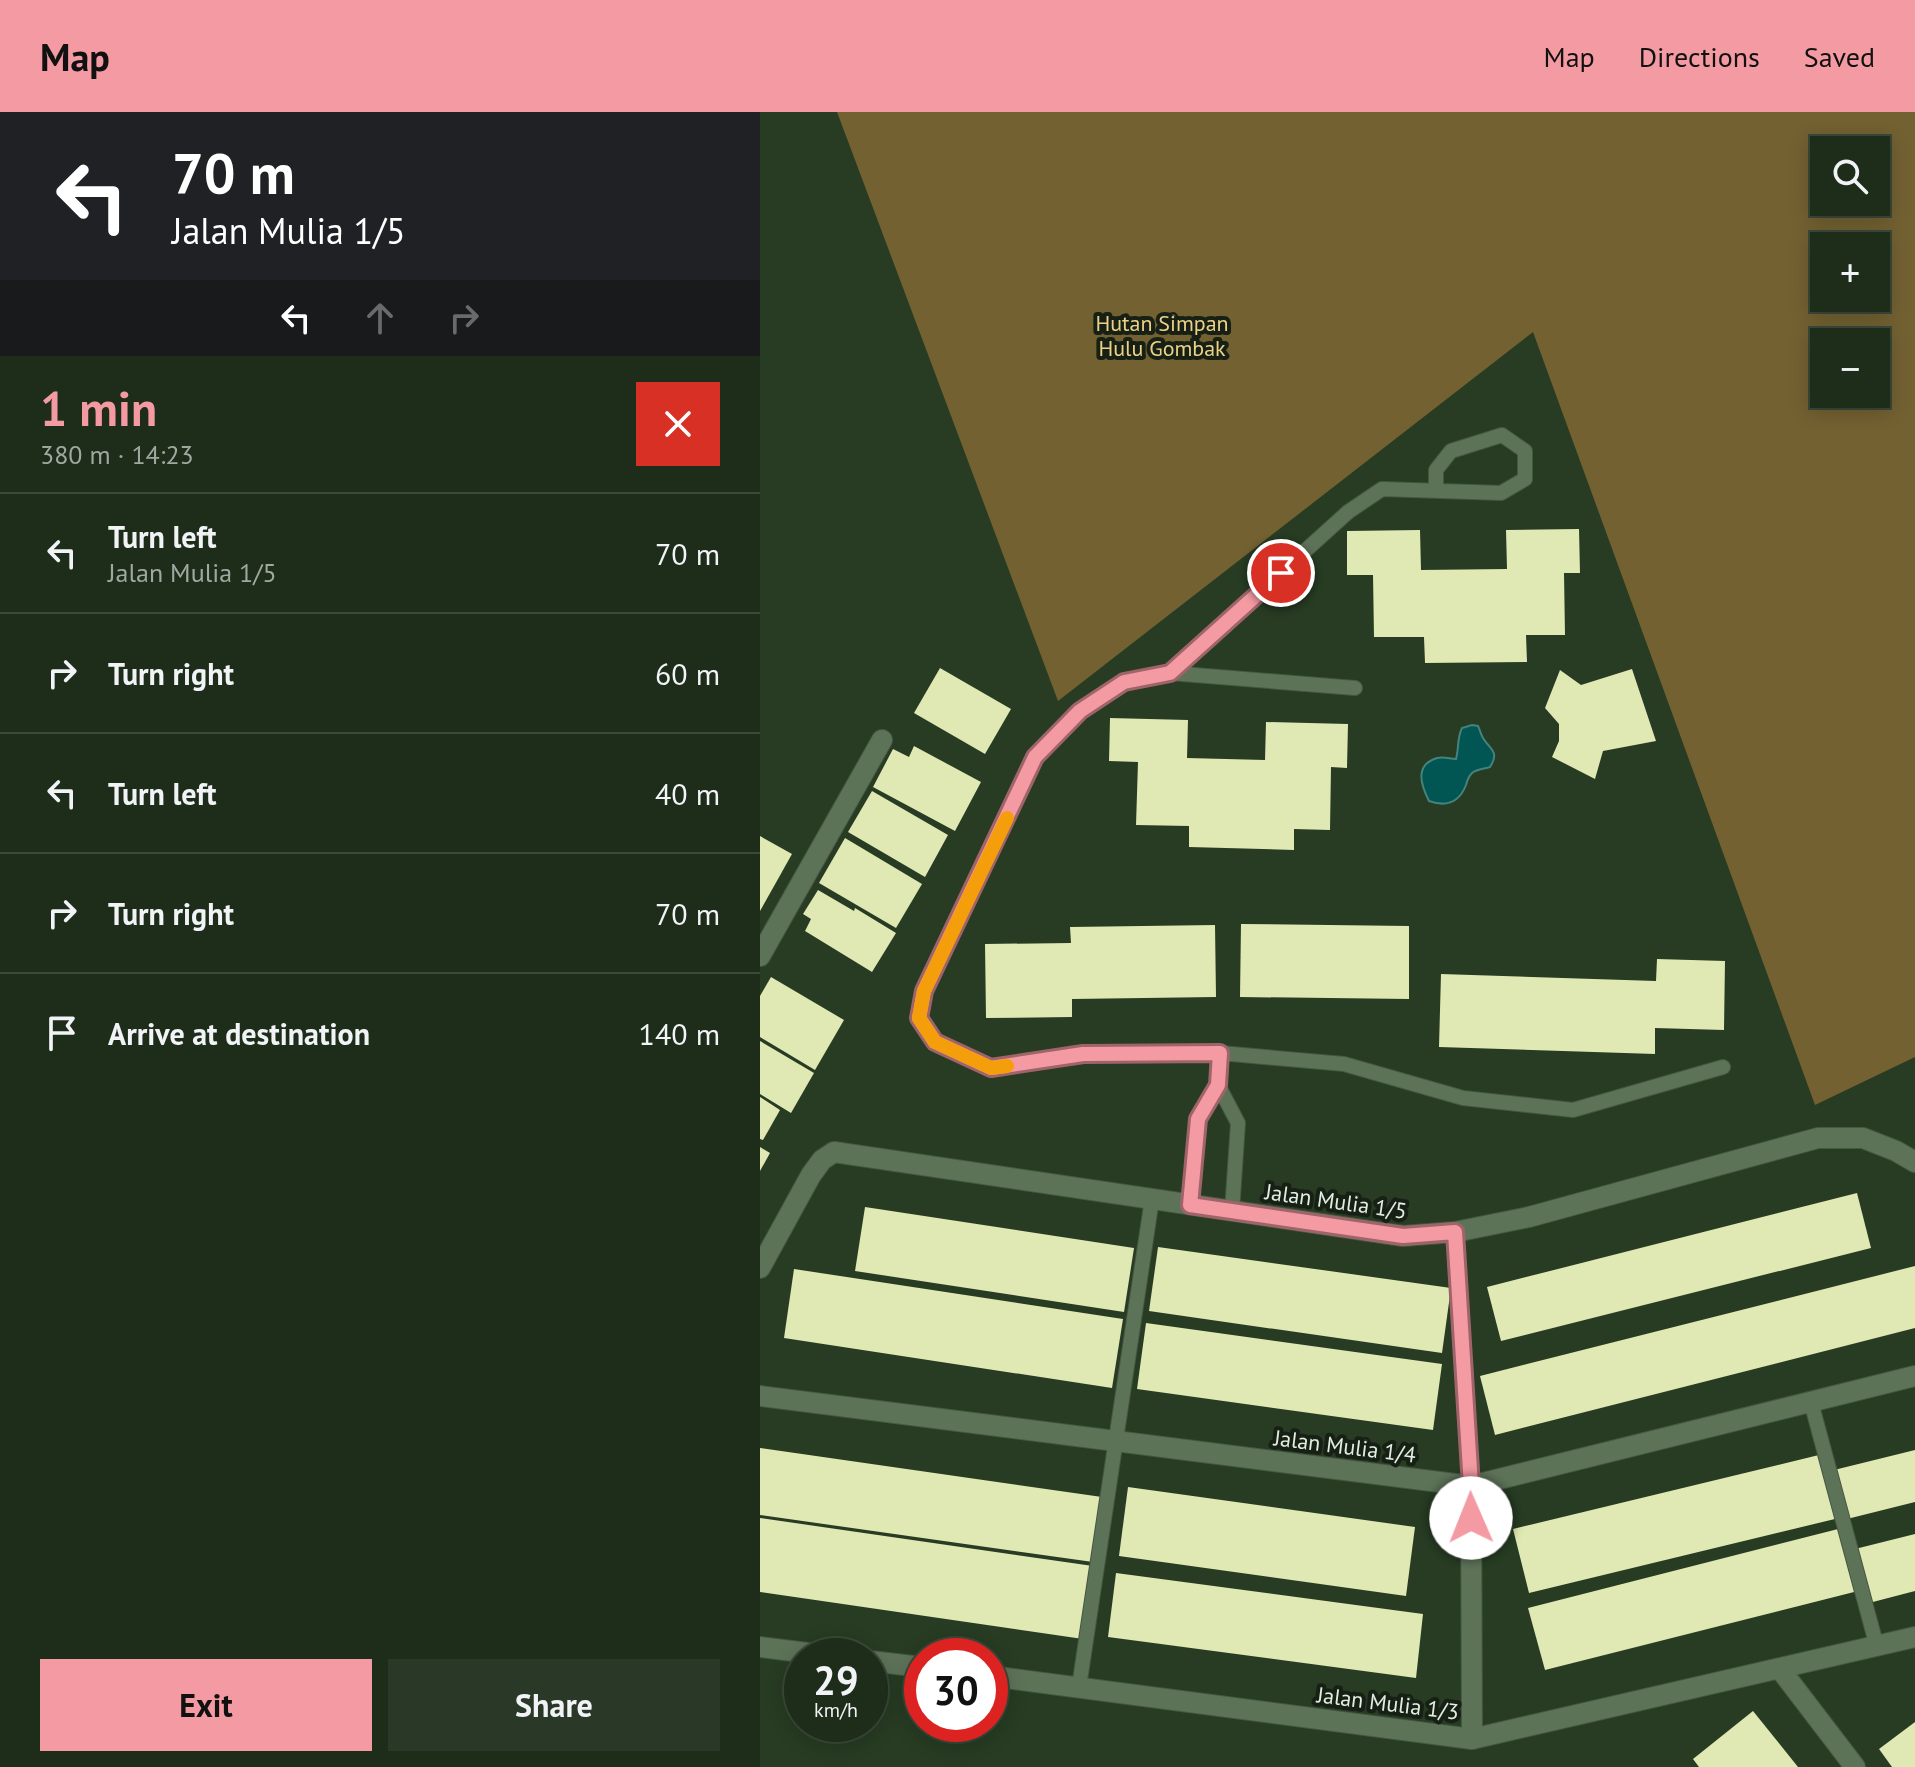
<!DOCTYPE html>
<meta charset="utf-8">
<style>
body{margin:0;font-family:"PT Sans",sans-serif;background:#2a3927;color:#f1f3f6;height:100vh;display:flex;flex-direction:column;font-size:30px;white-space:nowrap}
*{box-sizing:border-box;margin:0}
p{font-size:26px;color:#a0a8a2}
.icon{flex:none;width:44px;height:44px;fill:none;stroke:currentColor;stroke-width:2;stroke-linecap:round;stroke-linejoin:round}
.map{position:relative;flex:1;overflow:hidden}
.details{display:flex;flex-direction:column;background:#1d2d1a;width:760px}
.details>*{flex:none}
.banner{background:#202124;color:#fff;overflow:hidden}
.controls{position:absolute;left:1050px;top:24px;display:grid;gap:16px}
.controls a{display:grid;place-items:center;width:80px;height:80px;border-radius:0px;background:#1d2d1a;box-shadow:0 4px 20px #0003,0 0 0 2px #3b4939;font-size:40px}
.speed{position:absolute;left:24px;top:1526px;display:flex;gap:16px;font-size:40px;font-weight:700;text-align:center}
.speed>*{display:grid;place-content:center;width:104px;height:104px;border-radius:50%;background:#1d2d1a;box-shadow:0 4px 20px #0003,0 0 0 2px #3b4939;line-height:1}
.speed small{font-size:20px;font-weight:400}
.speed .limit{border:12px solid #d22;background:#fff;color:#111}
.pin{position:absolute;display:grid;place-items:center;width:68px;height:68px;color:#fff;margin:-34px;border:4px solid #fff;border-radius:50%;box-shadow:0 2px 8px #0007}
.me{position:absolute;width:88px;margin:-44px;rotate:359deg;stroke-linejoin:round;filter:drop-shadow(0 0 6px #0008)}
.turn{display:flex;align-items:center;gap:28px;height:168px;padding:0 40px;font-size:36px}
.turn .icon{width:104px;height:104px;stroke-width:2.5}
.turn b{display:block;font-size:56px;line-height:68px}
.lanes{display:flex;align-items:center;height:76px;padding:0 40px;background:#0003;justify-content:center;gap:40px;direction:ltr}
.lanes .off{opacity:.35}
.round{display:grid;place-items:center;flex:none;width:84px;height:84px;border-radius:0px;background:#2a3927}
.headline{display:flex;align-items:center;justify-content:space-between;height:136px;padding:0 40px}
h1{font-size:48px;font-weight:700;line-height:60px;color:#f49aa3}
.cta{display:flex;gap:16px;margin-top:auto;padding:16px 40px}
.cta a{flex:1;height:92px;border-radius:0px;background:#f49aa3;color:#111;font-size:32px;font-weight:700;line-height:92px;text-align:center}
.cta a+a{background:#2a3927;color:#f1f3f6}
ul{padding:0;list-style:none}
li{display:flex;align-items:center;gap:24px;height:120px;padding:0 40px;border-top:2px solid #3b4939}
li div{flex:1}
li b{display:block;font-size:30px}
li em{font-style:normal}
header{display:flex;align-items:center;gap:48px;box-sizing:border-box;height:112px;padding:0 40px;background:#f49aa3;color:#111}
header strong{font-size:38px}
nav{display:flex;gap:44px;margin-inline-start:auto;font-size:28px}
main{display:flex;flex:1;min-height:0}
.map>svg:first-child{display:block}
.forest{fill:#736132;fill-rule:evenodd}
.water{fill:#015552;stroke:#44837d;stroke-width:2}
.building{fill:#e0e8b4}
.lines{fill:none;stroke-linecap:round;stroke-linejoin:round}
.service-casing{stroke:#465742;stroke-width:16}
.minor-casing{stroke:#465742;stroke-width:22}
.service{stroke:#5d7358;stroke-width:14}
.minor{stroke:#5d7358;stroke-width:20}
.route-casing{stroke:#9f646a;stroke-width:20}
.route{stroke:#f49aa3;stroke-width:14}
.slow{stroke:#f59e0b;stroke-width:14}
.labels{text-anchor:middle;stroke-width:8;stroke-linejoin:round;paint-order:stroke}
.park-label{font-size:22px;fill:#edd186;stroke:#172015}
.street-label{font-size:22px;fill:#e2efe0;stroke:#172015}
</style>
<header>
<strong>Map</strong>
<nav><a>Map</a><a>Directions</a><a>Saved</a></nav>
</header>
<main>
<section class="details">
<div class="banner">
<div class="turn"><svg class="icon" aria-label="left" viewBox="0 0 24 24"><path d="M17 20v-9H6M10 6l-5 5 5 5"/></svg><div><b>70 m</b>Jalan Mulia 1/5</div></div>
<div class="lanes"><svg class="icon" aria-label="left" viewBox="0 0 24 24"><path d="M17 20v-9H6M10 6l-5 5 5 5"/></svg><svg class="icon off" aria-label="ahead" viewBox="0 0 24 24"><path d="M12 20V5M6 11l6-6 6 6"/></svg><svg class="icon off" aria-label="right" viewBox="0 0 24 24"><path d="M7 20v-9h11M14 6l5 5-5 5"/></svg></div>
</div>
<div class="headline"><div><h1>1 min</h1><p>380 m · 14:23</p></div><a class="round" style="background:#d93025;color:#fff"><svg class="icon" aria-label="close" viewBox="0 0 24 24"><path d="M6 6l12 12M18 6L6 18"/></svg></a></div>
<ul>
<li><svg class="icon" aria-label="left" viewBox="0 0 24 24"><path d="M17 20v-9H6M10 6l-5 5 5 5"/></svg><div><b>Turn left</b><p>Jalan Mulia 1/5</p></div><em>70 m</em></li>
<li><svg class="icon" aria-label="right" viewBox="0 0 24 24"><path d="M7 20v-9h11M14 6l5 5-5 5"/></svg><div><b>Turn right</b></div><em>60 m</em></li>
<li><svg class="icon" aria-label="left" viewBox="0 0 24 24"><path d="M17 20v-9H6M10 6l-5 5 5 5"/></svg><div><b>Turn left</b></div><em>40 m</em></li>
<li><svg class="icon" aria-label="right" viewBox="0 0 24 24"><path d="M7 20v-9h11M14 6l5 5-5 5"/></svg><div><b>Turn right</b></div><em>70 m</em></li>
<li><svg class="icon" aria-label="arrive" viewBox="0 0 24 24"><path d="M6 21V4h12l-3 4 3 4H6"/></svg><div><b>Arrive at destination</b></div><em>140 m</em></li>
</ul>
<div class="cta"><a>Exit</a><a>Share</a></div>
</section>
<div class="map">
<svg width="1155" height="1655" viewBox="0 0 1155 1655">
<rect width="100%" height="100%" fill="#273c23"/>
<!-- forest -->
<path class="forest" d="M77 0H1155V945L1055 993 773 220 298 589ZM1064 38H1116V90H1064ZM1064 134H1116V186H1064ZM1064 230H1116V282H1064Z"/>
<!-- water -->
<path class="water" d="M712 613 718 614C720 618 721 623 723 626 730 638 740 639 730 655 724 657 717 657 712 661 707 666 708 667 706 673 699 691 686 695 669 689 661 673 654 653 677 646 684 644 690 647 696 647 699 636 697 626 702 616Z"/>
<!-- building -->
<g class="building">
<polygon points="819,417 820,461 804,461 805,523 766,523 767,550 665,551 664,525 614,525 613,463 587,463 587,419 660,418 661,458 747,457 746,418"/>
<polygon points="180,556 251,597 225,642 154,601"/>
<polygon points="872,557 896,629 843,639 835,667 792,645 799,629 799,612 785,596 800,558 821,573"/>
<polygon points="350,606 428,608 427,646 505,648 506,610 588,612 587,656 571,655 570,718 534,717 534,738 429,735 429,714 376,713 378,650 349,649"/>
<polygon points="154,634 221,670 195,719 113,675 133,637 149,645"/>
<polygon points="112,679 188,723 165,765 88,720"/>
<polygon points="0,724 32,742 0,799"/>
<polygon points="85,726 162,772 136,816 59,771"/>
<polygon points="58,778 94,799 95,796 136,821 112,860 45,819 51,807 43,802"/>
<polygon points="481,812 649,814 649,887 480,885"/>
<polygon points="455,813 456,885 312,887 312,905 226,906 225,832 311,831 310,815"/>
<polygon points="897,847 965,849 964,918 895,916 895,942 679,935 681,862 896,869"/>
<polygon points="11,865 84,908 55,958 0,925 0,884"/>
<polygon points="0,929 54,961 31,1001 0,982"/>
<polygon points="0,985 20,998 3,1028 0,1027"/>
<polygon points="0,1035 10,1041 0,1059"/>
<polygon points="1097,1081 1111,1136 741,1229 727,1175"/>
<polygon points="105,1095 374,1136 364,1200 95,1159"/>
<polygon points="398,1135 691,1176 682,1241 389,1199"/>
<polygon points="1155,1154 1155,1216 735,1323 720,1264"/>
<polygon points="34,1157 363,1207 352,1276 24,1226"/>
<polygon points="386,1211 682,1252 673,1318 377,1277"/>
<polygon points="0,1336 342,1385 333,1450 0,1403"/>
<polygon points="1155,1338 1155,1390 1087,1407 1074,1358"/>
<polygon points="1063,1342 1079,1406 769,1481 753,1417"/>
<polygon points="368,1375 655,1415 646,1484 359,1444"/>
<polygon points="0,1406 333,1454 323,1527 0,1480"/>
<polygon points="1082,1416 1098,1479 785,1558 768,1496"/>
<polygon points="1155,1422 1155,1479 1109,1491 1095,1437"/>
<polygon points="356,1461 663,1502 656,1566 348,1525"/>
<polygon points="993,1599 1038,1655 939,1655 933,1647"/>
<polygon points="1155,1610 1155,1655 1132,1655 1119,1637"/>
</g>
<g class="lines">
<defs>
<g id="service">
<polyline points="676,379 676,358 691,339 742,323 765,339 765,367 741,381 622,377 588,400 410,561 364,570 320,599 275,645 164,879 159,906 175,930 231,956 323,942 460,941 584,952 703,986 813,998 963,955"/>
<polyline points="410,561 595,576"/>
<polyline points="458,973 478,1011 472,1099"/>
<polyline points="430,1093 438,1007 458,973 460,941"/>
<polyline points="695,1120 711,1374"/>
<polyline points="1051,1290 1117,1535"/>
<polyline points="319,1575 392,1087"/>
</g>
<g id="minor">
<polyline points="0,844 122,628"/>
<polyline points="0,1156 51,1063 62,1048 74,1040 643,1124 695,1120 769,1105 1058,1026 1103,1026 1136,1039 1155,1050"/>
<polyline points="0,1284 711,1374 1155,1264"/>
<polyline points="711,1374 712,1627"/>
<polyline points="0,1535 72,1544"/>
<polyline points="110,1549 162,1555"/>
<polyline points="1020,1557 1095,1655"/>
<polyline points="230,1564 712,1627 1155,1525"/>
</g>
</defs>
<!-- service casing -->
<use href="#service" class="service-casing"/>
<!-- minor casing -->
<use href="#minor" class="minor-casing"/>
<!-- service -->
<use href="#service" class="service"/>
<!-- minor -->
<use href="#minor" class="minor"/>
</g>
<g class="lines">
<defs>
<polyline id="route" points="521,461 410,561 364,570 320,599 275,645 164,879 159,906 175,930 231,956 323,942 460,941 458,973 438,1007 430,1093 643,1124 695,1120 711,1374 711,1406"/>
</defs>
<!-- route casing -->
<use href="#route" class="route-casing"/>
<!-- route -->
<use href="#route" class="route"/>
<!-- slow -->
<polyline class="slow" points="247,706 164,879 159,906 175,930 231,956 247,954"/>
</g>
<g class="labels">
<!-- park labels -->
<g class="park-label">
<text x="402" y="219">Hutan Simpan<tspan x="402" dy="25">Hulu Gombak</tspan></text>
</g>
<!-- street labels -->
<g class="street-label">
<text transform="translate(576 1089) rotate(8)" y="8">Jalan Mulia 1/5</text>
<text transform="translate(585 1334) rotate(7)" y="8">Jalan Mulia 1/4</text>
<text transform="translate(628 1591) rotate(7)" y="8">Jalan Mulia 1/3</text>
</g>
</g>
</svg>
<div class="controls">
<a><svg class="icon" aria-label="search" viewBox="0 0 24 24"><circle cx="10" cy="10" r="6"/><path d="M15 15l6 6"/></svg></a>
<a>+</a>
<a>−</a>
</div>
<div class="speed"><div>29<small>km/h</small></div><div class="limit">30</div></div>
<div class="pin" style="left:521px;top:461px;background:#d93025"><svg class="icon" aria-label="arrive" viewBox="0 0 24 24"><path d="M6 21V4h12l-3 4 3 4H6"/></svg></div>
<svg class="me" style="left:711px;top:1406px" viewBox="-20 -20 40 40"><circle r="19" fill="#fff"/><path d="M0-13L10 11 0 6-10 11z" fill="#f49aa3"/></svg>
</div>
</main>
